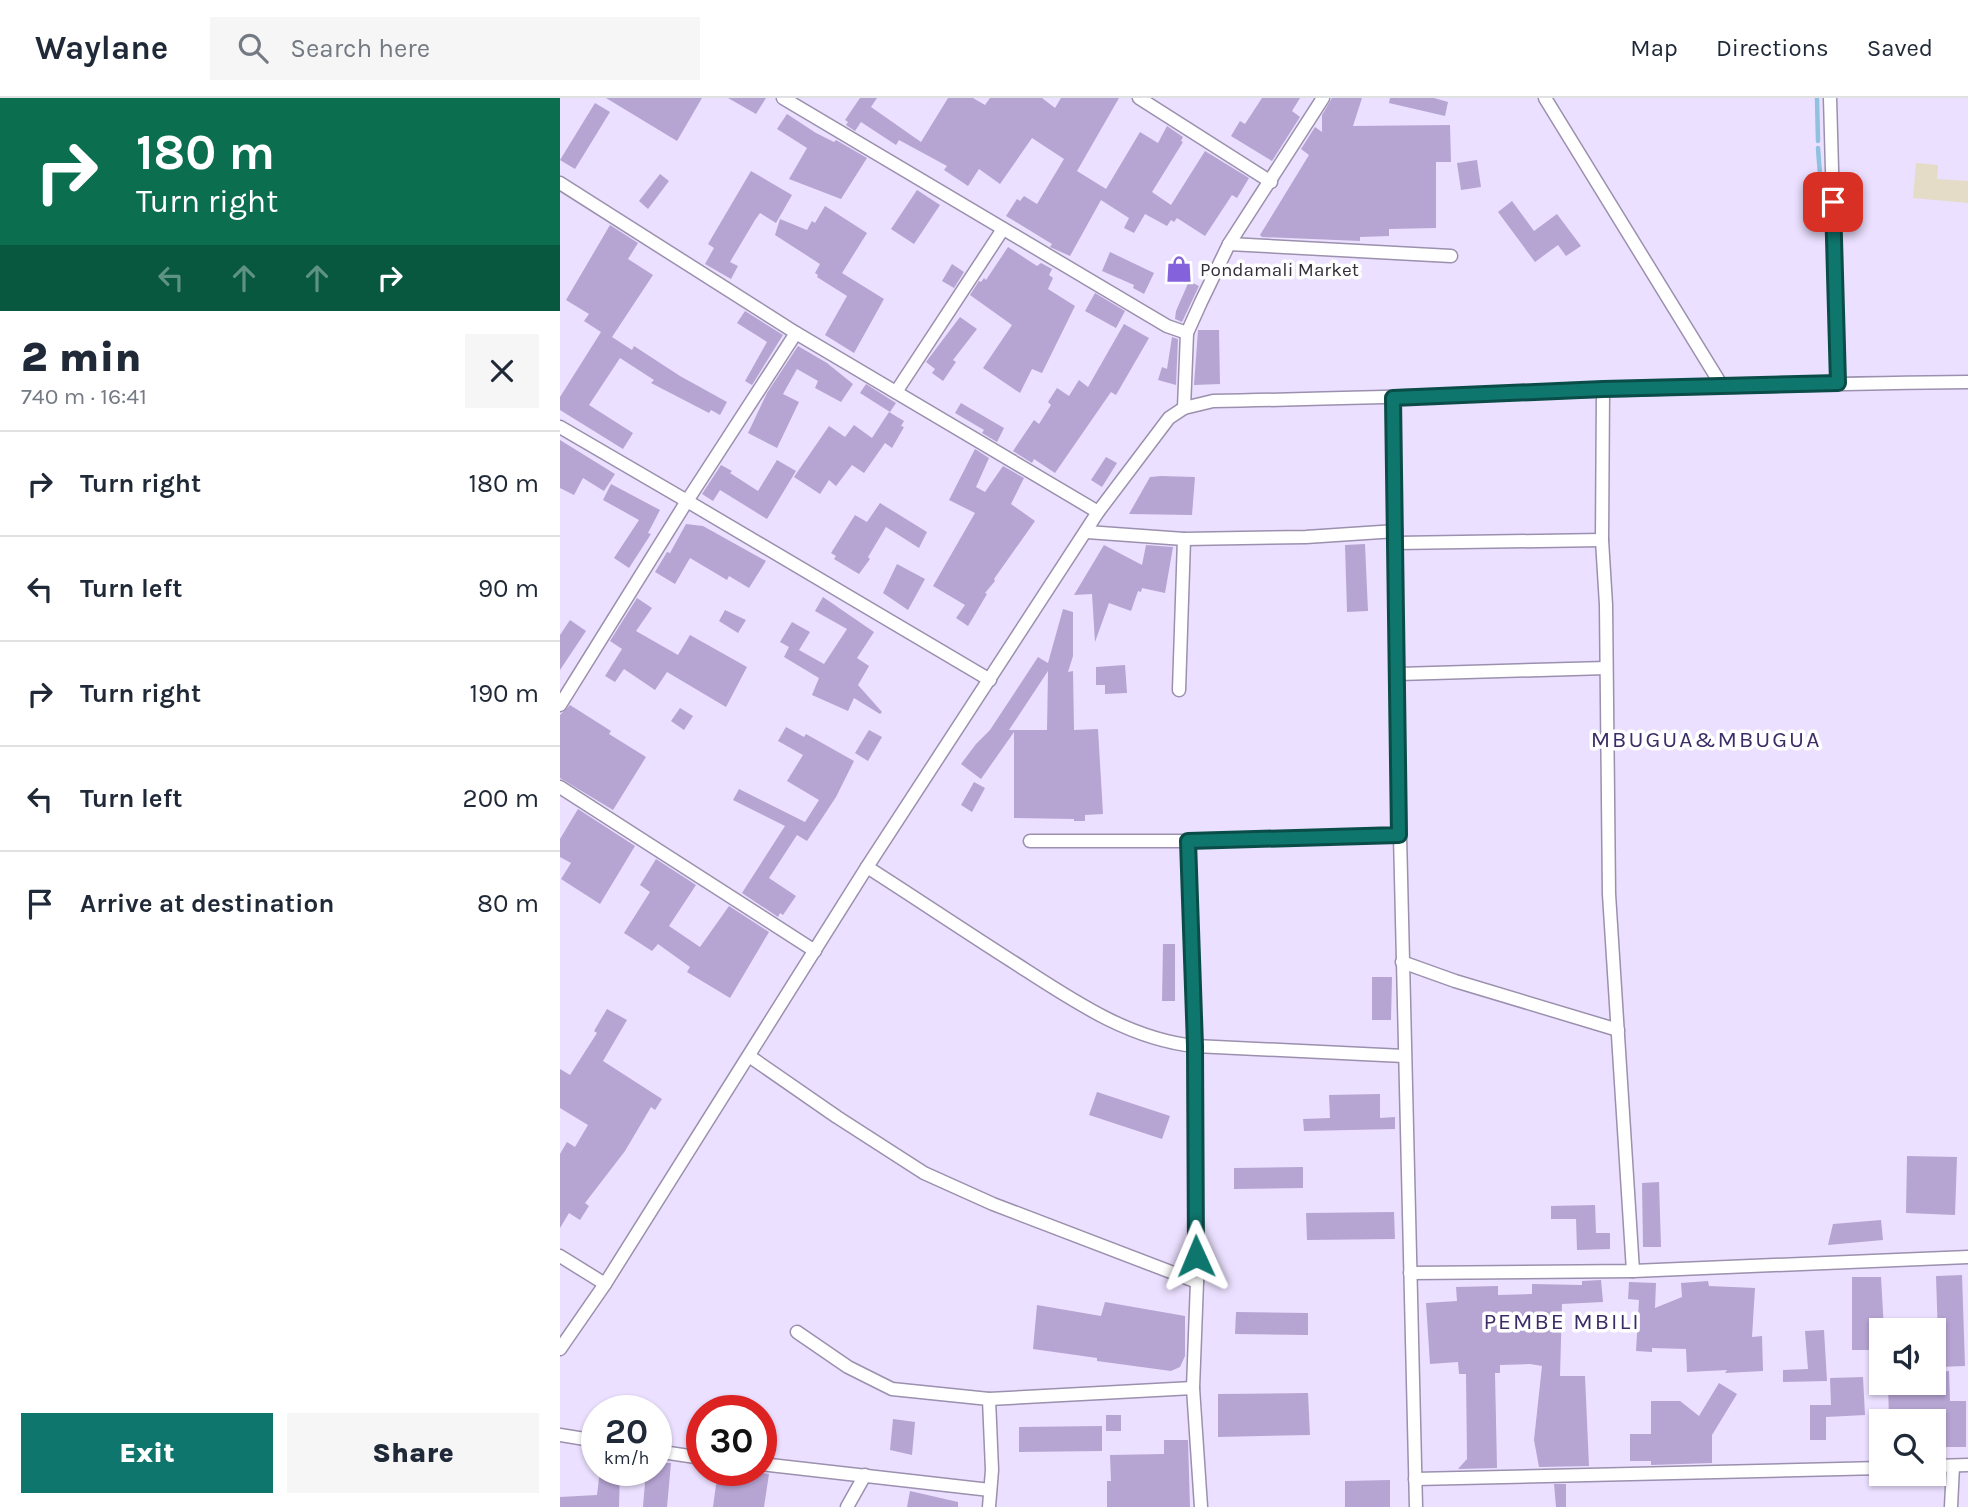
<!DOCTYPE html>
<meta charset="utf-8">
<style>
body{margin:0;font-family:Karla,sans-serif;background:#f6f6f7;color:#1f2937;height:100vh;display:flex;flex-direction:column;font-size:26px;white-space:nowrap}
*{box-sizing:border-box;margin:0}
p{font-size:23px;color:#747a83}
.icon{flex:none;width:38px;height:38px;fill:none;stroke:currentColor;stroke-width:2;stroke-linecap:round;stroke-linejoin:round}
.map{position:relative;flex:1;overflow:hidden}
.details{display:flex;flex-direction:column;background:#fff;width:560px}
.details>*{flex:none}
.top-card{background:#0b6e4f;color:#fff;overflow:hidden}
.buttons{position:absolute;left:1309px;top:1220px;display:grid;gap:14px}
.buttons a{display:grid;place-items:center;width:77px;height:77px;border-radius:0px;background:#fff;box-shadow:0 2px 5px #0004;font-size:35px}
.speed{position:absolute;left:21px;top:1297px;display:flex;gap:14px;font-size:35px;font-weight:700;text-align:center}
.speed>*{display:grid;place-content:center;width:91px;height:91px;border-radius:50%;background:#fff;box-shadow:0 2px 5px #0004;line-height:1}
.speed small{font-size:18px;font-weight:400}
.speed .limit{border:10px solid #d22;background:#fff;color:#111}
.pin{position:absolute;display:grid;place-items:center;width:60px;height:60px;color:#fff;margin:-30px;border-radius:14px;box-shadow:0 4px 10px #0006}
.me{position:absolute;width:77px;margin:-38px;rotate:359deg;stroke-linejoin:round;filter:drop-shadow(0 0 5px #0008)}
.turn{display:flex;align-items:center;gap:24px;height:147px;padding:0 21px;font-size:32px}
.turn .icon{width:91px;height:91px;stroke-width:2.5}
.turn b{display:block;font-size:49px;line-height:60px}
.lanes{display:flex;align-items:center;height:66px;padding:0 21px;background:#0003;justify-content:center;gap:35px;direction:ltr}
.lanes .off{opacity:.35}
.round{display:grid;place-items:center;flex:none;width:74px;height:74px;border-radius:0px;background:#f6f6f7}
.summary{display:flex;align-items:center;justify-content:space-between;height:119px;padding:0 21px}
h1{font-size:42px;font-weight:800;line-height:52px}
.cta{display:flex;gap:14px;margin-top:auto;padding:14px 21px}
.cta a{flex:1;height:80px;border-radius:0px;background:#0f766e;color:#fff;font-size:28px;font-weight:800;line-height:80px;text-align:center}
.cta a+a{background:#f6f6f7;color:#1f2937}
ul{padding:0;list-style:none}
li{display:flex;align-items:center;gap:21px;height:105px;padding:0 21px;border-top:2px solid #e0e1e3}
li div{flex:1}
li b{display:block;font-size:26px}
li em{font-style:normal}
header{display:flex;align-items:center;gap:42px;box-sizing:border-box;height:98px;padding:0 35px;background:#fff;border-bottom:2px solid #e0e1e3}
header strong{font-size:33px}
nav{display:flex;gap:38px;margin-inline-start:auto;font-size:24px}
.search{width:490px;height:63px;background:#f6f6f7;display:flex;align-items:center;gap:18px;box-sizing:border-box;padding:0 24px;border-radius:0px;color:#747a83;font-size:26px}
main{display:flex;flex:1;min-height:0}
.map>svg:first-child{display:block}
.education{fill:#e4dcc6}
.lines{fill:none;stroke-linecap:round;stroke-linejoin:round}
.stream{stroke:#90c1e1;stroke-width:4.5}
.building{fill:#b6a4d3;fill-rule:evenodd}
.street-casing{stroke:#9b90ad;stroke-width:15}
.street{stroke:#fff;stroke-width:12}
.route-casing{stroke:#0a4d48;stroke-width:18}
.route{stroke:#0f766e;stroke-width:12}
.labels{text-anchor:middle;stroke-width:7;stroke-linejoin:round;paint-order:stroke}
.poi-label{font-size:19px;fill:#342f3b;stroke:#fff;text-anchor:start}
.quarter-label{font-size:23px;letter-spacing:2px;fill:#3c2c68;stroke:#fff}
</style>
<header>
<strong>Waylane</strong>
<div class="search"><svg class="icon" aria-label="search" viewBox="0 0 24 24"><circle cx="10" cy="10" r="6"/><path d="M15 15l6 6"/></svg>Search here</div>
<nav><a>Map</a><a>Directions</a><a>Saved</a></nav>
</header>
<main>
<section class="details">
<div class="top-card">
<div class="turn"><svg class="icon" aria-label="right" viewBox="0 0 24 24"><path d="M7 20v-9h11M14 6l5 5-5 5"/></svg><div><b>180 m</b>Turn right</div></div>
<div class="lanes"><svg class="icon off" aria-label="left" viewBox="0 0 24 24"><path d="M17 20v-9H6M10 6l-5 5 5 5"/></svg><svg class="icon off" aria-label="ahead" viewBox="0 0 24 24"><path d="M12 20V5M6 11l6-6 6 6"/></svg><svg class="icon off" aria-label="ahead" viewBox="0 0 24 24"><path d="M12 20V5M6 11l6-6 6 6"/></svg><svg class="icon" aria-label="right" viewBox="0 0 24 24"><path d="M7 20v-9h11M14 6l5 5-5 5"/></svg></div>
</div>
<div class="summary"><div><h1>2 min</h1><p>740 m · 16:41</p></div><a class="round"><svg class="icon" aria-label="close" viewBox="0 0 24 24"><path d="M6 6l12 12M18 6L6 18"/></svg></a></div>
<ul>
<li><svg class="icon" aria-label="right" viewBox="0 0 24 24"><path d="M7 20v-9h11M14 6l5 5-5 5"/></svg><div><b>Turn right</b></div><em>180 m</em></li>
<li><svg class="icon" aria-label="left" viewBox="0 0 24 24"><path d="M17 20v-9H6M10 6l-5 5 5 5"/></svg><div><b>Turn left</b></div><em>90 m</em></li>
<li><svg class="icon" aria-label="right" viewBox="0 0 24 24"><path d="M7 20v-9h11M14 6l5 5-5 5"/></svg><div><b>Turn right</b></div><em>190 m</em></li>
<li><svg class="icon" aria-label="left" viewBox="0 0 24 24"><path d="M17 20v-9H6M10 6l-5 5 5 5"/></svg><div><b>Turn left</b></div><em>200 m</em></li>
<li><svg class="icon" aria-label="arrive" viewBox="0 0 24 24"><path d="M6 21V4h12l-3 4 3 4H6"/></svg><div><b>Arrive at destination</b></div><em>80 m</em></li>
</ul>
<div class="cta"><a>Exit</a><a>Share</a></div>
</section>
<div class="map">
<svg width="1408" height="1409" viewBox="0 0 1408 1409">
<rect width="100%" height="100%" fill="#ebe0ff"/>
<!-- education -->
<polygon class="education" points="1356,65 1378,67 1377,81 1408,83 1408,105 1353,100"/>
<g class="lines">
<!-- stream -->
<g class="stream">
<polyline points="1257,0 1258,43"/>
<polyline points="1258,50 1260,77"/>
</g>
</g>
<!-- building -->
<g class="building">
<polygon points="46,0 142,0 117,43"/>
<polygon points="168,0 206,0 196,16"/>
<polygon points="300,0 317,0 311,9 361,44 388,0 413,0 425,7 430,0 482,0 495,10 501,0 559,0 517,73 546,91 580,34 598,45 607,28 623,39 621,43 623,44 592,94 611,107 645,53 689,80 677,100 672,97 645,138 617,120 614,124 611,122 607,128 585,116 574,135 564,130 569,120 541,102 510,158 490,149 492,146 446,118 457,101 460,103 464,98 477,106 504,61 472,40 440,86 419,71 408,88 384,72 387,68 339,42 336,47 301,24 295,33 286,27 288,24 285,22"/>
<polygon points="702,0 740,0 732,13 740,19 712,63 671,38 680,23 685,26"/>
<polygon points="772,0 802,0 793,28 890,27 891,64 876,64 876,130 829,131 829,138 800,139 800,143 702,139 700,137 749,57 741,51 755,29 762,34 762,17"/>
<polygon points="830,0 874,0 888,4 885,18 829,5"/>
<polygon points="35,5 50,14 15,71 0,62"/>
<polygon points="227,16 256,35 274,44 276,42 307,60 281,101 229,81 247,50 217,31"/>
<polygon points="917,62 921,89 901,92 897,65"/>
<polygon points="191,73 232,97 216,125 200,115 195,122 170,164 178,168 171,181 145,166 154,150 148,146"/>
<polygon points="100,76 109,83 88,111 79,103"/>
<polygon points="357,92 380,107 354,146 331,131"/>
<polygon points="952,103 974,133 997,116 1021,148 1006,158 998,147 975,164 938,114"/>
<polygon points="265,108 307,135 282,175 324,201 294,255 265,237 287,198 257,179 258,177 255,175 260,166 215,137 220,121 247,132 252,123 255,125"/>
<polygon points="50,127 78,145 68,161 93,177 52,239 72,252 74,248 120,278 167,304 160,317 151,312 149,315 91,285 94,282 60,260 29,307 73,335 63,351 0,312 0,299 41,234 24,223 29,216 6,202"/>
<polygon points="448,149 477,168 481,165 492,171 489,177 493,180 488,191 515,208 482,275 472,271 460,295 423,270 452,227 410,197 419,183 421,184 424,180 426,182"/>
<polygon points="550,154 594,175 584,196 573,190 574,187 542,173"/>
<polygon points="392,166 404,174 394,190 382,183"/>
<polygon points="629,183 639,188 622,224 615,221 616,213"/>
<polygon points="535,195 565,213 556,230 525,213"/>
<polygon points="185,213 223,237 192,287 185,283 207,244 177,225"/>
<polygon points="400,219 417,231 393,262 396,264 383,283 372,275 375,271 366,264"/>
<polygon points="564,226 589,240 556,297 551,294 495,375 474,361 472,365 453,353 474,322 479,326 491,307 488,304 497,290 509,298 519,282 528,289"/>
<polygon points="638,232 659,232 660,286 634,287"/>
<polygon points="612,239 618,241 616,287 598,282 602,269 607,271"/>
<polygon points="238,248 267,265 293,286 281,304 255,290 258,283 237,271 223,296 239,304 217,350 188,335 207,295"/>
<polygon points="306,286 336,305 330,314 300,295"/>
<polygon points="401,305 444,330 437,344 422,335 424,332 395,315"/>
<polygon points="329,314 344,323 341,328 344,329 332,350 325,345 304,375 292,367 276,388 269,382 260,396 234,379 269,328 285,339 294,327 312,340"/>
<polygon points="0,342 55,376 44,393 23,380 14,397 0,390"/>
<polygon points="415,351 429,360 416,389 425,394 443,368 464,380 451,406 475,423 434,481 435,483 425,495 427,496 408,528 396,520 405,507 373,488 415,415 389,402"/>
<polygon points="546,359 557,365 542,389 531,382"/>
<polygon points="217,362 236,373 207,421 160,392 153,403 142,396 161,367 172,373 170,375 198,393"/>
<polygon points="601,378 635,379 632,417 569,416 590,379"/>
<polygon points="51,386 100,412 88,435 91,436 69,470 54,460 79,422 43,402"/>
<polygon points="320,405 367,434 359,450 326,429 308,459 310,461 299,476 274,461 276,458 271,455 295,417 307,424"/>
<polygon points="126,426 143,428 206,463 189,490 169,478 167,482 130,460 115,486 95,474 107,454 110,455"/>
<polygon points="805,446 808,513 787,514 785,447"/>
<polygon points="544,447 582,467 586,447 613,449 605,495 582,490 581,494 578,493 571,513 549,505 535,544 532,496 514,497"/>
<polygon points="337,466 365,481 348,512 323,495"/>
<polygon points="263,499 314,534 297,560 309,568 298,587 322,614 320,616 294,600 288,613 252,597 259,580 224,559 229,549 220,544 232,524 250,534 239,552 264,566 287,531 255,513"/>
<polygon points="77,500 92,510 76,533 118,557 130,537 187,569 166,609 107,574 95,592 64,571 55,584 45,578 62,551 50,543"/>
<path d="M503 511 513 514V558L508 574 513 573 514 632 538 631 543 716 525 717V723H514V721L454 720V634L421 681 401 666 416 646 430 632 478 559 488 565ZM488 573 487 632H449Z"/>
<polygon points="165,512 186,522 178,535 159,523"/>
<polygon points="10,522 26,533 0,572 0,537"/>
<polygon points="565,567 567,595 545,596 545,587 536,587 536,569"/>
<polygon points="10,607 51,633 49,636 86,659 53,712 0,680 0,617"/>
<polygon points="120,610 133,618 124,632 111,623"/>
<polygon points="226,629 244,639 246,636 294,663 276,699 247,743 237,737 209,780 236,798 223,817 220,815 218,819 182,795 225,728 173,702 179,691 245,724 259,702 227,683 243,657 218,643"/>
<polygon points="309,632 322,639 308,663 295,655"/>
<polygon points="414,684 425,690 412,714 401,707"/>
<polygon points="18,711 75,748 40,806 1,781 11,765 0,759 0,741"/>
<polygon points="96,761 136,787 109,828 140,849 169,808 209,834 170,900 127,874 130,869 98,846 92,853 64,835 90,794 80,787"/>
<polygon points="603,846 615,846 615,903 602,903"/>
<polygon points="812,879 832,879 831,922 812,922"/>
<polygon points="47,911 67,922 43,963 102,1001 95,1012 91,1009 65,1053 25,1105 29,1108 20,1122 9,1115 0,1130 0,1056 7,1044 15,1049 28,1027 0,1010 0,971 10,977 37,935 34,933"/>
<polygon points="537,994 610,1018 602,1041 529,1017"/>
<polygon points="820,996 820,1020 835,1019 835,1031 744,1033 743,1021 770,1020 769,997"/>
<polygon points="1347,1058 1397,1059 1395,1117 1346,1115"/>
<polygon points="743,1069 743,1090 674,1091 674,1070"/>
<polygon points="1099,1084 1101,1149 1083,1149 1082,1085"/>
<polygon points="1035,1107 1036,1135 1050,1135 1050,1151 1017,1152 1016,1121 991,1121 991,1108"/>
<polygon points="834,1114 835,1141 747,1142 746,1115"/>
<polygon points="1321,1122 1323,1142 1268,1147 1273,1126"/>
<polygon points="1402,1177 1405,1268 1379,1269 1376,1178"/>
<polygon points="1292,1179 1321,1179 1324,1232 1321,1232 1321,1252 1292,1252"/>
<polygon points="1041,1182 1043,1204 1002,1206 1000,1278 1025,1278 1029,1368 979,1369 974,1342 982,1268 970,1266 940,1267 940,1275 935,1275 937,1370 898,1371 907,1361 906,1276 899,1276 898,1264 870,1266 866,1205 897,1203 896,1189 938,1188 938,1197 972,1196 972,1186 1022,1187 1022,1183"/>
<polygon points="1148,1183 1149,1188 1195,1190 1192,1239 1202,1238 1203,1273 1165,1275 1167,1272 1127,1274 1126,1251 1092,1250 1092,1254 1076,1253 1079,1202 1068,1201 1069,1184 1096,1185 1095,1210 1122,1199 1121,1185"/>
<polygon points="545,1204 625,1218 625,1258 620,1269 611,1273 537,1263 537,1260 473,1251 477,1207 541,1218"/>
<polygon points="676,1214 748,1215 748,1237 675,1236"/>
<polygon points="1264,1232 1267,1283 1223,1284 1223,1272 1248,1271 1245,1233"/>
<polygon points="1389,1273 1390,1303 1406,1303 1406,1349 1374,1349 1374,1323 1329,1323 1328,1284 1374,1284 1374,1274"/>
<polygon points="1303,1279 1305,1317 1266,1319 1266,1342 1250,1342 1250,1307 1271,1307 1270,1280"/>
<polygon points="1159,1285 1177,1296 1152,1337 1152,1365 1091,1367 1091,1363 1070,1363 1070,1336 1091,1336 1091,1303 1120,1303 1139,1318"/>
<polygon points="748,1295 750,1337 658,1339 658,1296"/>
<rect x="546" y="1317" width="15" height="16"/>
<polygon points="333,1321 355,1324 352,1357 330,1352"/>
<polygon points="542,1328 542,1353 459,1354 459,1329"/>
<polygon points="604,1342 628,1342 630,1409 547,1409 547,1383 551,1383 550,1357 604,1356"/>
<polygon points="96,1365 111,1365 107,1409 83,1409 86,1372 96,1372"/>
<polygon points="40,1372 60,1372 59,1409 0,1409 0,1399 37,1397"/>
<polygon points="158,1372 183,1372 209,1376 204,1409 153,1409"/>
<polygon points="830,1382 830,1409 785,1409 785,1383"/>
<polygon points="994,1386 1006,1386 1006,1409 996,1409"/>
<polygon points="350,1393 398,1404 398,1409 347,1409"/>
</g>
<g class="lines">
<defs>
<g id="street">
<polyline points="223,0 607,228 627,235"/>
<polyline points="579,0 711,84"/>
<polyline points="985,0 1162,288"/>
<polyline points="1270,0 1278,285"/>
<polyline points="0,85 236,235 538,414"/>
<polyline points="669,146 891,158"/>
<polyline points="1043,291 1042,442 1046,507 1049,796 1073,1173"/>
<polyline points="336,294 443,131"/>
<polyline points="833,300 840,737 856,1409"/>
<polyline points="624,310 627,235 641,204 669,146 763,0"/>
<polyline points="0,329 127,403 236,235"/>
<polyline points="527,434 624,441 746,439 836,433"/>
<polyline points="836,445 1042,442"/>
<polyline points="839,576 1046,570"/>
<polyline points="619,592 624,441"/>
<polyline points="0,607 127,403 430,582"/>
<polyline points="0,689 255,853"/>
<polyline points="470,743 628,743"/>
<path d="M307 769C354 799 400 830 447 860 505 897 565 941 635 948L844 958"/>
<polyline points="842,864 895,883 1058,932"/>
<polyline points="189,958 277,1019 364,1075 433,1106 637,1184"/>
<polyline points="0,1158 45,1186"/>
<polyline points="850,1175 1073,1173 1408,1159"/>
<polyline points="237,1234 288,1269 332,1291 429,1301 633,1290"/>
<path d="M0 1251 45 1186 307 769 538 414 609 320 624 310 653 303C905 299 1156 286 1408 284"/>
<polyline points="429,1301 432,1372 429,1409"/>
<polyline points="0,1337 37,1343"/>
<polyline points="96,1353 142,1360"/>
<polyline points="201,1366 430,1392"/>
<polyline points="1374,1368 1408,1367"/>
<polyline points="855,1381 1321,1370"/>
<polyline points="287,1409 305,1377"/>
<polyline points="641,1409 633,1290 637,1184 635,948 628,743 840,737"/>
<polyline points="1391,1409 1393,1368"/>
</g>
</defs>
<!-- street casing -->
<use href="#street" class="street-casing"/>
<!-- street -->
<use href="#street" class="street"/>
</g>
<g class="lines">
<defs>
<polyline id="route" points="636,1158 635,948 628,743 839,737 833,300 1043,291 1278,285 1273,104"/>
</defs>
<!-- route casing -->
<use href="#route" class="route-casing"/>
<!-- route -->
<use href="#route" class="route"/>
</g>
<!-- icons -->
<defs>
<symbol id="shop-bare" viewBox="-9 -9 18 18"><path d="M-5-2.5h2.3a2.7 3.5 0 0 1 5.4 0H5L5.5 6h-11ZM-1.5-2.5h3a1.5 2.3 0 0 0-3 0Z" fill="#8362dc" stroke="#fff" stroke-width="2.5" paint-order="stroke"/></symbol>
</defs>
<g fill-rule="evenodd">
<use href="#shop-bare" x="600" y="152" width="38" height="38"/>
</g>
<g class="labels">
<!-- poi labels -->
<g class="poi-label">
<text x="640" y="178">Pondamali Market</text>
</g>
<!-- quarter labels -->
<g class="quarter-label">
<text x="1146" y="649">MBUGUA&amp;MBUGUA</text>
<text x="1002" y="1231">PEMBE MBILI</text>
</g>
</g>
</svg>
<div class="buttons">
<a><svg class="icon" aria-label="sound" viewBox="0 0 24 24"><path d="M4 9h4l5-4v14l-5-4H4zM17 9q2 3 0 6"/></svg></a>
<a><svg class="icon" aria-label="search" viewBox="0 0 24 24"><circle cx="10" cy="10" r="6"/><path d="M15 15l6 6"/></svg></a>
</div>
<div class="speed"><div>20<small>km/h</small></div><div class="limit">30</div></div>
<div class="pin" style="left:1273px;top:104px;background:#d93025"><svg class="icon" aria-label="arrive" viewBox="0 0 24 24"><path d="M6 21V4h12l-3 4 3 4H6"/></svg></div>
<svg class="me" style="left:636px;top:1158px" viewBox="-20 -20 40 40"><path d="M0-17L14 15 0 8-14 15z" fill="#0f766e" stroke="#fff" stroke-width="4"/></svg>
</div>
</main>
